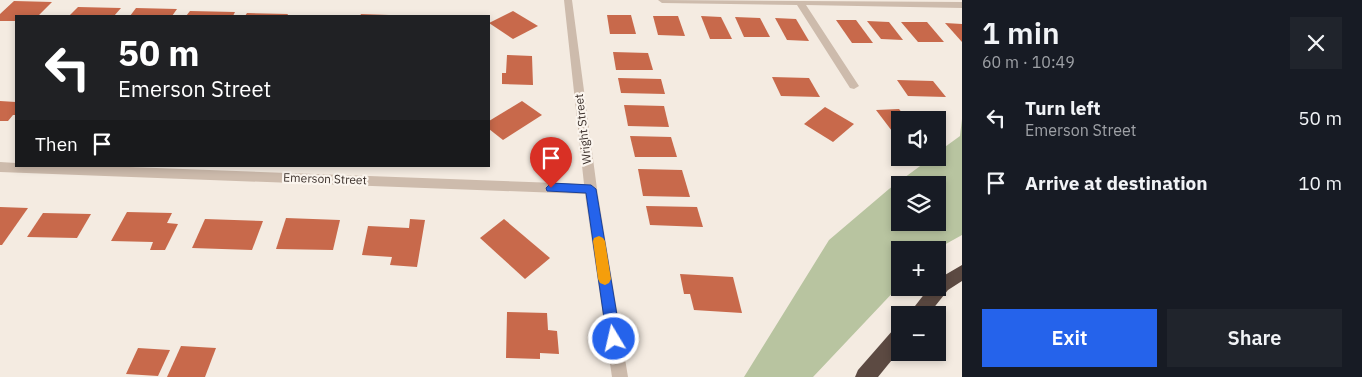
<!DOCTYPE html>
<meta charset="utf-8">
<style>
body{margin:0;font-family:"IBM Plex Sans",sans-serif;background:#20242c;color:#f1f3f6;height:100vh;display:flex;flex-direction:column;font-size:19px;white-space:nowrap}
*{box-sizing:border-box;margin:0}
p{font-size:16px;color:#9ea1a6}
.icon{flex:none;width:28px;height:28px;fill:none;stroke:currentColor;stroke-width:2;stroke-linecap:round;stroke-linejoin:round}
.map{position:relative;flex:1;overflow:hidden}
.details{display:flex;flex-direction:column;background:#171b24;width:400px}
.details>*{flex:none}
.banner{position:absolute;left:15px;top:15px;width:475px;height:152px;border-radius:0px;box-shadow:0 2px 8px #0003;background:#202124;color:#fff;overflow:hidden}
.fabs{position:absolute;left:891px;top:111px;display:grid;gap:10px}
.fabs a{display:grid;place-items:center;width:55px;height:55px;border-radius:0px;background:#171b24;box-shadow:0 2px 8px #0003;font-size:25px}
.pin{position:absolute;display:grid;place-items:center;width:42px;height:42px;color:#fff;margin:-51px -21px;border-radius:50% 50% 50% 0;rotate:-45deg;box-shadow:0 0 5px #0007}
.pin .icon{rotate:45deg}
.me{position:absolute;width:55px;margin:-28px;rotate:351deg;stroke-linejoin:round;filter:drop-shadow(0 0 4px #0008)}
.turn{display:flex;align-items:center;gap:18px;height:105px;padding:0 20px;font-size:22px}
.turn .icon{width:65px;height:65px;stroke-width:2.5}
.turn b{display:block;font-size:35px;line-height:42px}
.then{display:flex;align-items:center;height:48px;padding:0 20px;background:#0003;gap:10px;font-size:19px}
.round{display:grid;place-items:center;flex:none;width:52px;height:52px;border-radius:0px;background:#20242c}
.headline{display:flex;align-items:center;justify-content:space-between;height:85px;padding:0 20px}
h1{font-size:30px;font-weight:600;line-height:38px}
.primary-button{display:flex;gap:10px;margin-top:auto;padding:10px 20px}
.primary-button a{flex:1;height:58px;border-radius:0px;background:#2563eb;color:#fff;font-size:20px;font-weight:600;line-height:58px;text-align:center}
.primary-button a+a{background:#20242c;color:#f1f3f6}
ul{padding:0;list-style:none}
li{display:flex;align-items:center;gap:15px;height:65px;padding:0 20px}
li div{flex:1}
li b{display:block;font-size:19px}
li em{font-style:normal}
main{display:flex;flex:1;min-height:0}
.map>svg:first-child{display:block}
.green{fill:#b8c4a0;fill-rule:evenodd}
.building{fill:#c8694b}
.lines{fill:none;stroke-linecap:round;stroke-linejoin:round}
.street{fill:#cdbbac;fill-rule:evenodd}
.highway{fill:#5c4a42;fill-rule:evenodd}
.route{fill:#2563eb;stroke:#184099}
.slow{fill:#f59e0b}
.labels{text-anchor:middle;stroke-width:4.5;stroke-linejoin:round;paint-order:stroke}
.street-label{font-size:12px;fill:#3b302b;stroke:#fbf5ee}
</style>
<main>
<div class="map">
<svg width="962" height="377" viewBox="0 0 962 377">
<rect width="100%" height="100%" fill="#f4ebe1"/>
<!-- green -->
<path class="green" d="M962 119V235L935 250H900V285L813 377H744L829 240 889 189 931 158H938V152L960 136ZM900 185H938V222H900Z"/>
<!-- building -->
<g class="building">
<polygon points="14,1 52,2 39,15 16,16 16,21 0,21 0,14"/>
<polygon points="78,7 121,8 114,16 69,16"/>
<polygon points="136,8 177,9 172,16 130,16"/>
<polygon points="190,11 235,12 233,16 186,16"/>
<polygon points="513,11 538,26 513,39 489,23"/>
<polygon points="247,13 288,14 287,16 245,16"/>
<polygon points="361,14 389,15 389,16 360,16"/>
<polygon points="607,15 631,15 636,34 610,34"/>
<polygon points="653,16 678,16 685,36 658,35"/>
<polygon points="701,16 721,17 732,39 710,39"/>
<polygon points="735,17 760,18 770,37 744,37"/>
<polygon points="775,18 796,19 809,41 787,40"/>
<polygon points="836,20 856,20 873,43 852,43"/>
<polygon points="867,21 889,22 903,40 881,39"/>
<polygon points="901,22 927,22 944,42 918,42"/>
<polygon points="945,23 962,24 962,42"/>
<polygon points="613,52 648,53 653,70 616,70"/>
<polygon points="507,55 532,56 533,85 502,84 502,73 506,73"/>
<polygon points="772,77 809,78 820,97 781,96"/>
<polygon points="618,78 661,79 665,94 621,93"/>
<polygon points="897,80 933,81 946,97 908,96"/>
<polygon points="0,101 16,102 16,115 13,115 8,121 0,121"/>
<polygon points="522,101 542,115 503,140 489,129 489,121"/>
<polygon points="624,105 664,106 669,127 628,126"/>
<polygon points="825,107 854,124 833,142 804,124"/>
<polygon points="899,109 908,120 900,120 900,135 895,135 876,110"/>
<polygon points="630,136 671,137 677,157 635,157"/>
<polygon points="638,169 682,170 690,197 643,196"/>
<polygon points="646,206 697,207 703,227 650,225"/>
<polygon points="0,207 28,208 2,245 0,245"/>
<polygon points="127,212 172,213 167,223 178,224 165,250 150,250 153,242 111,241"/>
<polygon points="43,213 91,214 77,238 27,237"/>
<polygon points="286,218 340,220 333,250 276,249"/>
<polygon points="205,219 263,221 252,250 192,248"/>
<polygon points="410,219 425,220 417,267 390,265 392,257 362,255 368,226 409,228"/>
<polygon points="504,219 550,258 525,279 480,238"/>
<polygon points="680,274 733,277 742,313 694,310 690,294 684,294"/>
<polygon points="507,312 547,313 548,330 557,331 559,354 540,353 540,359 506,358"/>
<polygon points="181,346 216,348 205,377 167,377"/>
<polygon points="138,348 170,350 158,376 126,374"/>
</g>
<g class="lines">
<!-- street -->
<g class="street">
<polygon points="564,0 572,0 597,189 628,377 612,377 585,194 0,172 0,162 16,163 16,166 103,166 584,184"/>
<polygon points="658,0 962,2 962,8 806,5 859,86 854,89 850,88 797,5 662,3"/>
</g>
<!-- highway -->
<g class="highway">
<polygon points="962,265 962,281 948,290 928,315 908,315 929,288 938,288 938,279"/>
<polygon points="900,327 900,350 878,377 855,377 858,370 893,330"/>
</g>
</g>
<!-- route -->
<polygon class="route" points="551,183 591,185 596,189 621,339 619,344 614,346 609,344 607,339 586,193 547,191 546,188"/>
<!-- slow -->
<polygon class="slow" points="599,236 603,238 605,241 611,279 609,283 605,285 600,283 598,279 593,241 594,238"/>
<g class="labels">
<!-- street labels -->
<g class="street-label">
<text transform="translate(583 129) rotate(-97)" y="4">Wright Street</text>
<text transform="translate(325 179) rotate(2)" y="4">Emerson Street</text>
</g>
</g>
</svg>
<div class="fabs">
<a><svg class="icon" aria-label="sound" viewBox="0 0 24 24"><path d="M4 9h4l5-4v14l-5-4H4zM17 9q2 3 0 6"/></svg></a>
<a><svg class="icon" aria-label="layers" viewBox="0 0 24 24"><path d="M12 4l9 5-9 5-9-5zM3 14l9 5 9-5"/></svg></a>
<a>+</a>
<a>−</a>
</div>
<div class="pin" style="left:551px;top:188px;background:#d93025"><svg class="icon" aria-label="arrive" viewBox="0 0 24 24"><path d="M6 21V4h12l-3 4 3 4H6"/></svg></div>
<svg class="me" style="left:614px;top:339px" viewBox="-20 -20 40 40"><circle r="17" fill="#2563eb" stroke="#fff" stroke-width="3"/><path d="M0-11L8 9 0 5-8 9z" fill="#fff"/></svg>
<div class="banner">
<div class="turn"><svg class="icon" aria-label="left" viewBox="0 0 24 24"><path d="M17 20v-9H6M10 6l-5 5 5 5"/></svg><div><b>50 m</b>Emerson Street</div></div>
<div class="then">Then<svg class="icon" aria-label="arrive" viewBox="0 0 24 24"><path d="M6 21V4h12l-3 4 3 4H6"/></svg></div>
</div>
</div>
<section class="details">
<div class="headline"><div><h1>1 min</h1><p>60 m · 10:49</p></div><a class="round"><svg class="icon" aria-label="close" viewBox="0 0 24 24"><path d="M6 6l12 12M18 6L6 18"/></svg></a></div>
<ul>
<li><svg class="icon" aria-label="left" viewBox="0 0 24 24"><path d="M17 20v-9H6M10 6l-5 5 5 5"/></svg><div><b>Turn left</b><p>Emerson Street</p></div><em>50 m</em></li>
<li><svg class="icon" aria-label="arrive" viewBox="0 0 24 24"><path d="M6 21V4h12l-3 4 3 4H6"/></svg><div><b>Arrive at destination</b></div><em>10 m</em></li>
</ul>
<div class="primary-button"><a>Exit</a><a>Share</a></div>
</section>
</main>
